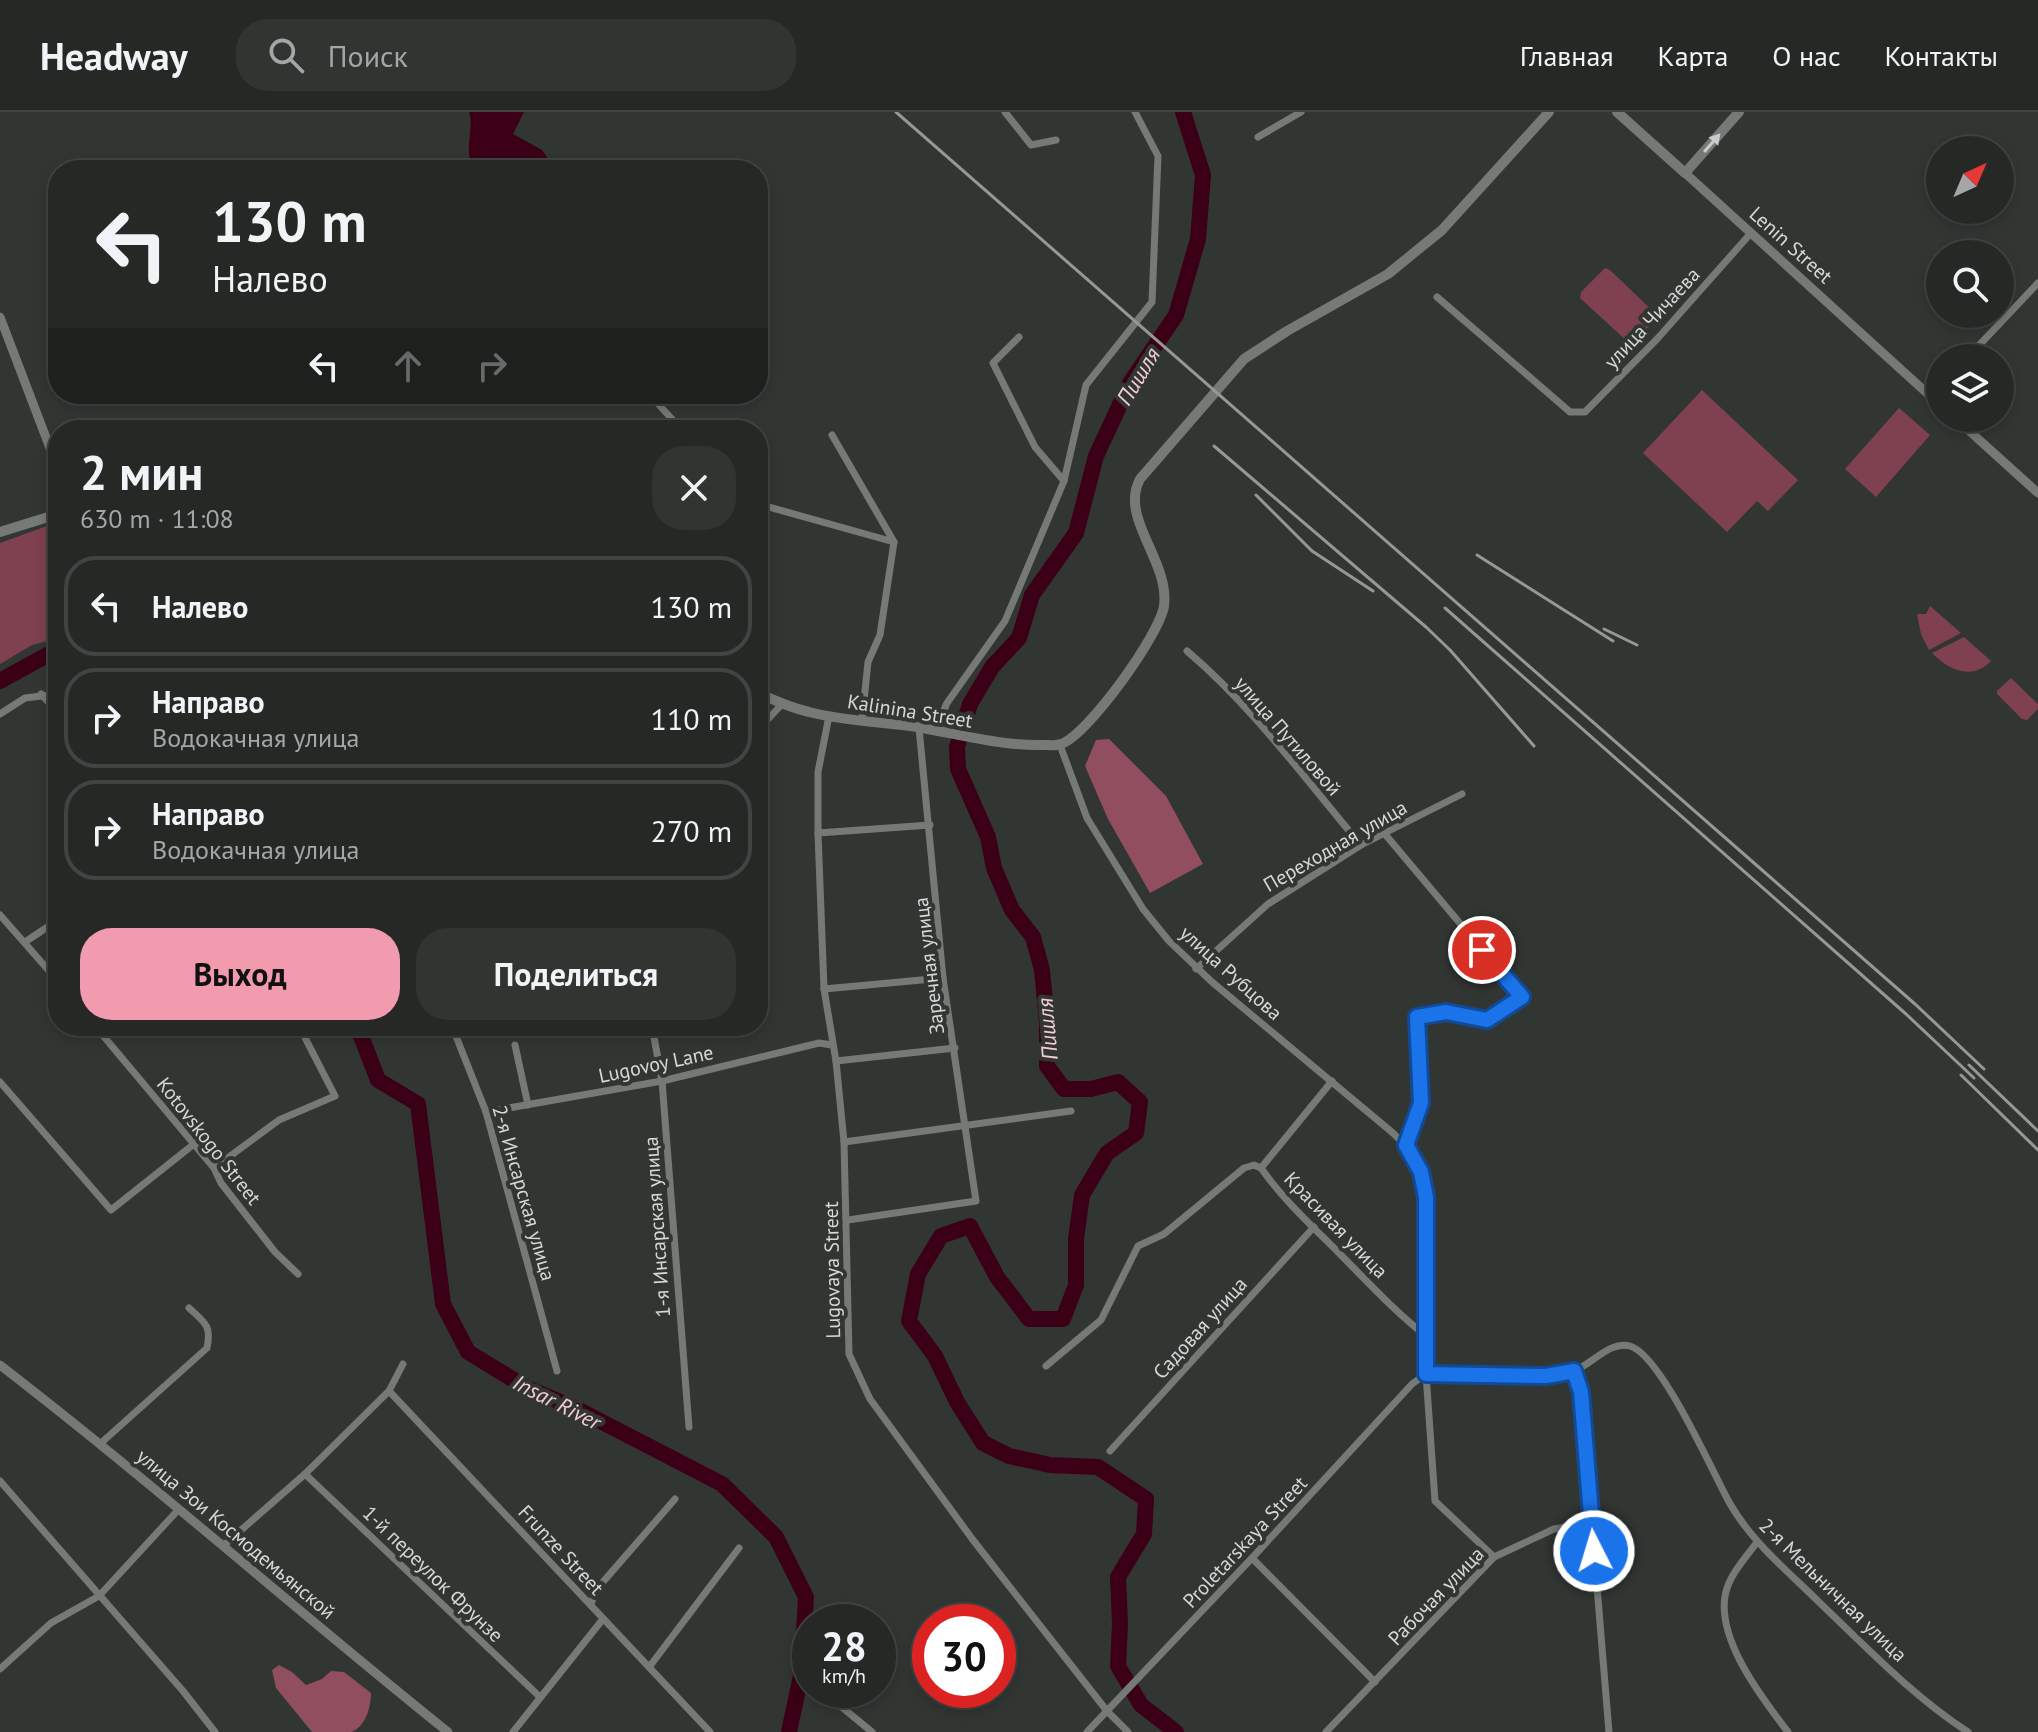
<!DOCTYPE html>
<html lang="ru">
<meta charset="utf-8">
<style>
body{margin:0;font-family:"PT Sans",sans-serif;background:#323432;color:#f1f3f6;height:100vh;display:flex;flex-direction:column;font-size:30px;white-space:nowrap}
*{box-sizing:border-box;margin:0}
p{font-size:26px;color:#a4a6a7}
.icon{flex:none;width:44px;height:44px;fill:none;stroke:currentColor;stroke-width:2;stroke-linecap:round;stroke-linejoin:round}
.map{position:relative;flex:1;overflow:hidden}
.details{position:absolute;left:48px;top:308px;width:720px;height:616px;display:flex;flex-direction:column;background:#262826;border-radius:32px;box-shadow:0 4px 12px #0003,0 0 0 2px #424443}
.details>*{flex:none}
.hud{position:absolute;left:48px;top:48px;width:720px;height:244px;border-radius:32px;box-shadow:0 4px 12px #0003,0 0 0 2px #424443;background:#262826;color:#f1f3f6;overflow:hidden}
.needle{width:52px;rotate:44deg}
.controls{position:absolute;left:1926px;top:24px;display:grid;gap:16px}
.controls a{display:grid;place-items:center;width:88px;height:88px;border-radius:50%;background:#262826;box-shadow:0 4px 12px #0003,0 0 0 2px #424443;font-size:40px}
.speed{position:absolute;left:792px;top:1492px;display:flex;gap:16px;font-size:40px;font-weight:700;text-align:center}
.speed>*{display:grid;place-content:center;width:104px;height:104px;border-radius:50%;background:#262826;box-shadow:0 4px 12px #0003,0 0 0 2px #424443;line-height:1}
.speed small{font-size:20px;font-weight:400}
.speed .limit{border:12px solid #d22;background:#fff;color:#111}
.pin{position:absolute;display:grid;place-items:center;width:68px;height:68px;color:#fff;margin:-34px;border:4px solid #fff;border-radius:50%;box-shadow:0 2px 8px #0007}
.me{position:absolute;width:88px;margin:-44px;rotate:355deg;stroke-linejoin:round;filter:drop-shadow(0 0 6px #0008)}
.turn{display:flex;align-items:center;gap:28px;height:168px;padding:0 32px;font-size:36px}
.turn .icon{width:104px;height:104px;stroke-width:2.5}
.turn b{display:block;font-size:56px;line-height:68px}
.lanes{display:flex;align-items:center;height:76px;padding:0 32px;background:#0003;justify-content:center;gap:40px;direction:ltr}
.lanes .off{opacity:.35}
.round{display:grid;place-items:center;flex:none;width:84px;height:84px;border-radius:32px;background:#323432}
.summary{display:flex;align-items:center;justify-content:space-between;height:136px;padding:0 32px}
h1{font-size:48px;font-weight:700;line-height:60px}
.action{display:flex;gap:16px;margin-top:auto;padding:16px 32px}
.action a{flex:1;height:92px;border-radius:32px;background:#f29aae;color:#111;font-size:32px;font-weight:700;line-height:92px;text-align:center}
.action a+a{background:#323432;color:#f1f3f6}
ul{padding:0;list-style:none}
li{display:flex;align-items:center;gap:24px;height:100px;margin:0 16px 12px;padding:0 16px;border:4px solid #424443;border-radius:32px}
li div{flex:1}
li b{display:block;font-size:30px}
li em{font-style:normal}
header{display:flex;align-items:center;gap:48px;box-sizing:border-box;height:112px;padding:0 40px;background:#262826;border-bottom:2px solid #424443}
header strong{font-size:38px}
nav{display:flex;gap:44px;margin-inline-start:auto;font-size:28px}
.search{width:560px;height:72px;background:#323432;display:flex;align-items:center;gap:20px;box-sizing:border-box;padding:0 28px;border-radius:32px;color:#a4a6a7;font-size:30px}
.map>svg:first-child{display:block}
.green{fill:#7f4050}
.forest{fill:#904e5e}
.water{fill:#3b0016}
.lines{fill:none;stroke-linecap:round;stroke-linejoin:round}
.river{stroke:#3b0016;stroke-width:16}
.minor{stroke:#757a77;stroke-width:7}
.tertiary{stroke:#757a77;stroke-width:9}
.secondary{stroke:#757a77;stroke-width:10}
.rail{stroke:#959996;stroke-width:3}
.oneway{fill:#c7cbc9}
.route-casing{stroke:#114b97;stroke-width:20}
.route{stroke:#1a73e8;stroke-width:14}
.labels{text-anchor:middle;stroke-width:8;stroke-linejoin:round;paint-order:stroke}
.street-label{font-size:20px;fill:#d6d9d7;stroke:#323633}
.water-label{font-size:22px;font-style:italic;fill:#f6cdd5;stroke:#323633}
</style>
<header>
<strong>Headway</strong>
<div class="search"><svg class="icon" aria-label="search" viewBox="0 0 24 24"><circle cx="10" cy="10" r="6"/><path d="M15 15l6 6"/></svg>Поиск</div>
<nav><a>Главная</a><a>Карта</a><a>О нас</a><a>Контакты</a></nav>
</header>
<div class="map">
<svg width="2038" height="1620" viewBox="0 0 2038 1620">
<rect width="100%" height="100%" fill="#323633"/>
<!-- green -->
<g class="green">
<polygon points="1605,156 1610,158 1658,204 1635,231 1628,230 1580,186 1581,180"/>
<polygon points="1702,278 1798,368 1768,399 1757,389 1727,420 1643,341"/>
<polygon points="1899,296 1930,323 1876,385 1845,357"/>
<polygon points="58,410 58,526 32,533 0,552 0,431"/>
<polygon points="1930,494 1961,521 1929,538 1921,522 1917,502 1926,502"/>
<path d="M1964 525 1991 549C1972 569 1948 558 1932 541Z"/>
<polygon points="2011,566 2038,592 2038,597 2027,608 2022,607 1997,582 1997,579"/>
</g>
<!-- forest -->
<g class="forest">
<polygon points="1109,627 1166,684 1203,752 1150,781 1108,707 1085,654 1096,628"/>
<path d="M279 1553 292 1560 306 1573 322 1567 331 1559 344 1560 371 1581C371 1594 366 1615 351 1620 341 1620 323 1620 312 1620L276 1576 272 1558Z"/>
</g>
<!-- water -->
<path class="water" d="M469 0H524L513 22 542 38 556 58H485L470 48C466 28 474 15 469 0Z"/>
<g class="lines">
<!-- river -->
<g class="river">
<polyline points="0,569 58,537"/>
<polyline points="353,914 361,924 378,968 418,992 443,1192 468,1240 527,1276 577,1297 722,1372 776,1425 806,1485 802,1559 789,1620"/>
<polyline points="1176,1620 1141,1593 1118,1554 1120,1512 1118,1465 1144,1422 1146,1387 1098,1355 1050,1353 1009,1344 983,1331 957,1290 935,1244 909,1209 918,1162 941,1124 970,1114 997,1165 1029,1207 1063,1207 1076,1173 1076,1127 1082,1083 1107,1041 1136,1021 1140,990 1118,970 1091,977 1064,977 1047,954 1047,910 1042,858 1033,825 1012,798 994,756 988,725 958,657 957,635 970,592 992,555 1019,526 1032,483 1076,421 1096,344 1130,271 1176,203 1198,127 1203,63 1183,0"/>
</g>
<!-- minor -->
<g class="minor">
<polyline points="1005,0 1031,33 1056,28"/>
<polyline points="1258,25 1301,0"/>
<polyline points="1437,185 1570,300 1585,300 1658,226 1751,121"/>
<polyline points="1019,225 993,251 1035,335 1064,369"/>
<polyline points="1967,246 2038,171"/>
<polyline points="649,282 682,318"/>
<polyline points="1931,285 1940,275"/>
<polyline points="832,323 894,430"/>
<polyline points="758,392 894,430 880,523 868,550 862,608"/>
<path d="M1187 539C1253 595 1305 667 1361 733"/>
<polyline points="41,582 58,600"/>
<polyline points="0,602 25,586 58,582"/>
<polyline points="829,604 818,660 818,721 824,877 836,949 844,1030 849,1242 870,1287 973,1428 1107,1599 1128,1620"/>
<polyline points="758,618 782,592"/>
<polyline points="935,619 947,591 1005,509 1064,369 1086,273 1152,190 1158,44 1135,0"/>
<path d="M1060 633 1087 706 1143 797 1169 829 1212 870 1393 1021C1413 1040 1421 1058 1426 1085V1262L1435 1389 1494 1445"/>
<polyline points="818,721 930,713"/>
<polyline points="1384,721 1522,885 1487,908 1446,900 1417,905 1421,991 1406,1033"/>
<polyline points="0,803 58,869"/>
<polyline points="25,830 58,808"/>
<polyline points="1196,857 1268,792 1361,733 1462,682"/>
<polyline points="824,877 943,866"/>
<polyline points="95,914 214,1056 221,1071 275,1140 298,1162"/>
<polyline points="452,914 486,1000 557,1259"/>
<polyline points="652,914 662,969 689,1315"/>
<polyline points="515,933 528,993"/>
<polyline points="836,949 955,936"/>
<polyline points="0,970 111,1098 194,1032"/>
<polyline points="486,1000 662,969 819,931 832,933"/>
<polyline points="844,1030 1071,999"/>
<polyline points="214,1056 279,1008 335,984 299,914"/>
<path d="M1261 1056C1282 1086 1310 1112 1336 1138 1365 1167 1393 1198 1425 1223"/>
<polyline points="1261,1056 1332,969"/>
<polyline points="848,1108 976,1089 943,866 919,616"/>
<polyline points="1046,1254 1101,1208 1138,1134 1164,1122 1244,1056 1254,1053 1261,1056"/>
<polyline points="1574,1259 1581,1280 1609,1620"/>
<path d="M1426 1262C1471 1263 1527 1270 1571 1260 1590 1255 1609 1228 1630 1234 1661 1243 1712 1359 1729 1390 1752 1431 1789 1460 1822 1493 1868 1537 1914 1585 1968 1620"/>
<polyline points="389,1279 710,1620"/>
<path d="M101 1331 207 1236C212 1213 204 1210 189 1196"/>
<polyline points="1110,1339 1314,1115"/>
<polyline points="305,1362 540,1585"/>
<polyline points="0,1369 183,1579 215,1620"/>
<path d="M1757 1430C1748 1443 1735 1456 1729 1471 1708 1517 1761 1585 1788 1620"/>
<polyline points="223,1434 305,1362 389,1279 403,1252"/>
<polyline points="1252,1446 1375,1570"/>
<polyline points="591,1492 596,1478 675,1387"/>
<polyline points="650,1554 739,1436"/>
<polyline points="0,1557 51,1511 99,1484 179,1397"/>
<polyline points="821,1578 872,1620"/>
<polyline points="513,1620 603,1507"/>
<polyline points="1087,1620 1252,1446 1412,1272 1426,1262"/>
<polyline points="1326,1620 1494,1445 1554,1417 1592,1411"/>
</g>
<!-- tertiary -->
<g class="tertiary">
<polyline points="1685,61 1940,293"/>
<polyline points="0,205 58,357"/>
<polyline points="1955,306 2038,381"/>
<path d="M0 1253C153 1371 297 1499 448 1620"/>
</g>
<!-- secondary -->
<g class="secondary">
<polyline points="1617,0 1685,61 1739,0"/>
<polyline points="0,420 58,402"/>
<path d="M758 581C775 589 791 596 809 600 844 609 881 610 917 615 959 622 1000 634 1043 633 1048 633 1056 634 1061 632 1088 623 1160 522 1164 494 1170 449 1119 406 1140 367L1244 247 1287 219 1388 162 1442 118 1549 0"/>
</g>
<!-- rail -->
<g class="rail">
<polyline points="896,0 1754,751 1915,892 1984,957"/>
<polyline points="1214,334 1426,515 1450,538 1534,634"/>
<polyline points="1256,383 1312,439 1373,479"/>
<polyline points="1477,443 1613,529"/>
<polyline points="1445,496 1906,902 1974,966"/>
<polyline points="1604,517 1637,533"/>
<polyline points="1969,953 2038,1019"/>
<polyline points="1961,963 2038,1038"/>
</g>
</g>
<!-- one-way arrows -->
<defs><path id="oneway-solid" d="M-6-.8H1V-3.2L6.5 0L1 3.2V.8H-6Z" transform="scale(2)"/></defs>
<use class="oneway" href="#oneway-solid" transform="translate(1712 31) rotate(-49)"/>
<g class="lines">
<defs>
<polyline id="route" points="1482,838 1522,885 1487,908 1446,900 1417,905 1421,991 1406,1033 1421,1060 1426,1085 1426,1262 1546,1264 1574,1259 1581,1280 1594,1439"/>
</defs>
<!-- route casing -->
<use href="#route" class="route-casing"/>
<!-- route -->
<use href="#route" class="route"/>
</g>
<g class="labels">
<!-- street labels -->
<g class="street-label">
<text transform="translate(1791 133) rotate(42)" y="7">Lenin Street</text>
<text transform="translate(1652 206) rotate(-47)" y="7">улица Чичаева</text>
<text transform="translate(910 599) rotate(9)" y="7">Kalinina Street</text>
<text transform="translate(1288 624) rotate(49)" y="7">улица Путиловой</text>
<text transform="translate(1335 734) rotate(-30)" y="7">Переходная улица</text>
<text transform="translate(929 854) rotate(-97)" y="7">Заречная улица</text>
<text transform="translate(1231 861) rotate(42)" y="7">улица Рубцова</text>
<text transform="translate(656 952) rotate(-12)" y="7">Lugovoy Lane</text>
<text transform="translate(209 1029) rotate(52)" y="7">Kotovskogo Street</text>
<text transform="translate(524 1081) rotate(74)" y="7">2-я Инсарская улица</text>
<text transform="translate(1336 1113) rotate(46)" y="7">Красивая улица</text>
<text transform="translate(657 1115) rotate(-94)" y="7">1-я Инсарская улица</text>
<text transform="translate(832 1158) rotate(-91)" y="7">Lugovaya Street</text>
<text transform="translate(1200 1216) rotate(-48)" y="7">Садовая улица</text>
<text transform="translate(236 1422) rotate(40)" y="7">улица Зои Космодемьянской</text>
<text transform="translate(1245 1430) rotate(-47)" y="7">Proletarskaya Street</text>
<text transform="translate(561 1438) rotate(47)" y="7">Frunze Street</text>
<text transform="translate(433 1462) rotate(44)" y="7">1-й переулок Фрунзе</text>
<text transform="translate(1833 1478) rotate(44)" y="7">2-я Мельничная улица</text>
<text transform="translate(1436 1484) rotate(-46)" y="7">Рабочая улица</text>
</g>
<!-- water labels -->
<g class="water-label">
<text transform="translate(1138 264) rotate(-59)" y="8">Пишля</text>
<text transform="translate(1047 917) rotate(-95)" y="8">Пишля</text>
<text transform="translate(557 1290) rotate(27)" y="8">Insar River</text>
</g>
</g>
</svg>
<div class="controls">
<a><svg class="needle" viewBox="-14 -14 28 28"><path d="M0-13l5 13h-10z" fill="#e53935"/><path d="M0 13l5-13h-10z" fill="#a4a6a7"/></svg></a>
<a><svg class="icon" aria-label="search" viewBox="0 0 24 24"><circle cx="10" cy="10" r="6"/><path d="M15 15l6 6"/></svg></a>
<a><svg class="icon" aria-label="layers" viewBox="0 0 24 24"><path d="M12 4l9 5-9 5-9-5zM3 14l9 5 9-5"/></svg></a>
</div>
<div class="speed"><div>28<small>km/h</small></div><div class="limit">30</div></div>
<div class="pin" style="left:1482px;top:838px;background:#d93025"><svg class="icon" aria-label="arrive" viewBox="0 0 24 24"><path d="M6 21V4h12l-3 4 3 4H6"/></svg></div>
<svg class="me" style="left:1594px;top:1439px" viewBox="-20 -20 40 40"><circle r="17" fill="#1a73e8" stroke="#fff" stroke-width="3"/><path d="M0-11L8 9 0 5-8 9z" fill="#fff"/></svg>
<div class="hud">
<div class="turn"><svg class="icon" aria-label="left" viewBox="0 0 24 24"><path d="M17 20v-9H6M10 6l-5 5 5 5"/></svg><div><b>130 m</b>Налево</div></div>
<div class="lanes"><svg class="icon" aria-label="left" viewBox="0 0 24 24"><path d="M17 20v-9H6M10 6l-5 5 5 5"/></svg><svg class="icon off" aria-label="ahead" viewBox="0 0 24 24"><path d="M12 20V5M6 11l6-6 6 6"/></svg><svg class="icon off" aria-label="right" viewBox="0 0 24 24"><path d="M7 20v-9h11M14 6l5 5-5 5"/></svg></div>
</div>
<section class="details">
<div class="summary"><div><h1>2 мин</h1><p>630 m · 11:08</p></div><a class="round"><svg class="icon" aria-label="close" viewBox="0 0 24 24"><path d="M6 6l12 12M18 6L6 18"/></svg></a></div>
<ul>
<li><svg class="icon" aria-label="left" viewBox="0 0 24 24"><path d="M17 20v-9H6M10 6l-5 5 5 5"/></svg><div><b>Налево</b></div><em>130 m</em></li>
<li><svg class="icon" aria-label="right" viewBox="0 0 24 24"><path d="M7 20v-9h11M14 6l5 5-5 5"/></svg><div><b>Направо</b><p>Водокачная улица</p></div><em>110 m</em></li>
<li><svg class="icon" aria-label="right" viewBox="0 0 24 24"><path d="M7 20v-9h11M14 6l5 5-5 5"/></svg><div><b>Направо</b><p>Водокачная улица</p></div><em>270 m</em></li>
</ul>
<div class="action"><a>Выход</a><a>Поделиться</a></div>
</section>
</div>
